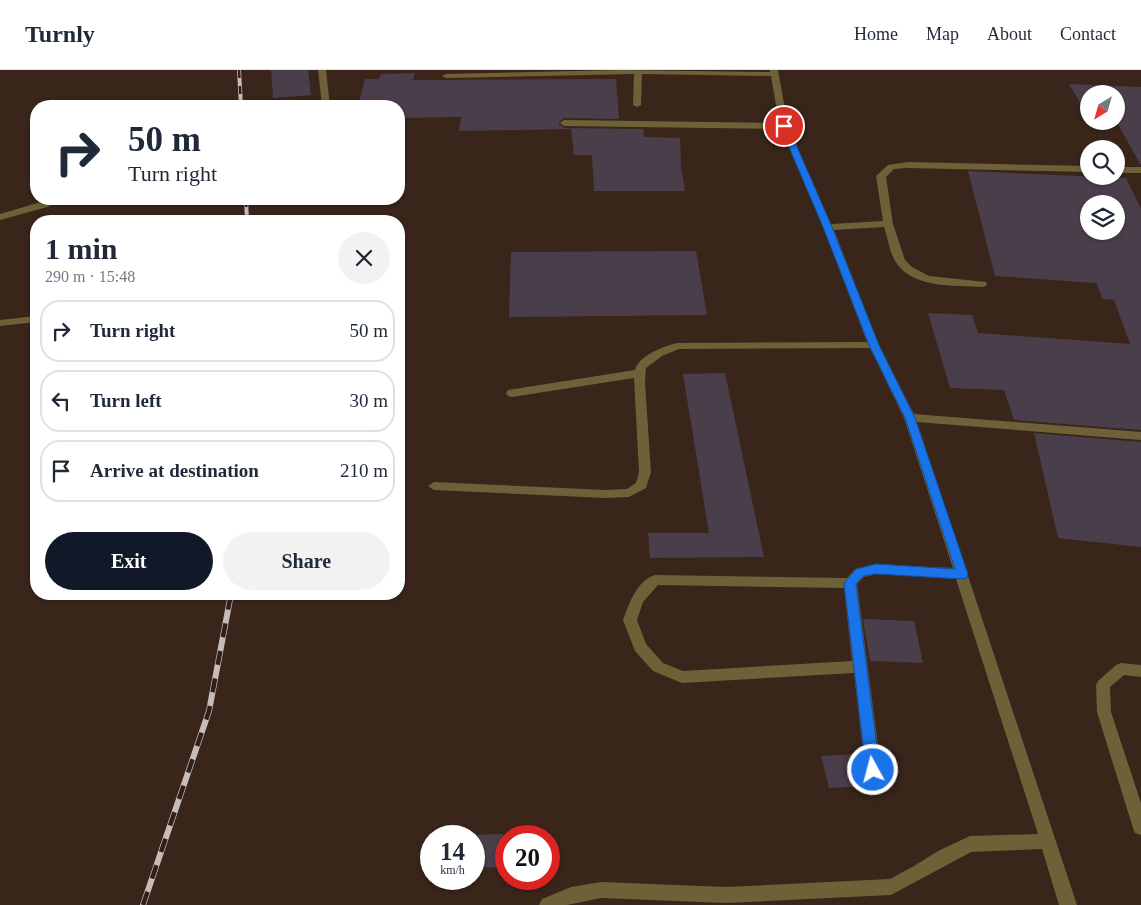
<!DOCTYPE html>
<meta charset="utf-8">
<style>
body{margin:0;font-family:Georgia,serif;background:#f2f2f3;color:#1f2937;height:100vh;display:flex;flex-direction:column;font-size:19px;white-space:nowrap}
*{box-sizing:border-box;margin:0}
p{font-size:16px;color:#747a83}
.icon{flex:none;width:28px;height:28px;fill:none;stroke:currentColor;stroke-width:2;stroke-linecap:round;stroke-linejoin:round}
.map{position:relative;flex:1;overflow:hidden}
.drawer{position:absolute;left:30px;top:145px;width:375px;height:385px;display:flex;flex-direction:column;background:#fff;border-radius:20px;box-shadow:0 1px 4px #0004}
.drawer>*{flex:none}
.banner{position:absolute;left:30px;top:30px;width:375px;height:105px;border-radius:20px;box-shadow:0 1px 4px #0004;background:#fff;color:#1f2937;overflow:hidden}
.needle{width:32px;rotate:217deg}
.controls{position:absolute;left:1080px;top:15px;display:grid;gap:10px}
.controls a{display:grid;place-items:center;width:45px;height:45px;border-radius:50%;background:#fff;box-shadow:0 1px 4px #0004;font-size:25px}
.speed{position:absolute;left:420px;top:755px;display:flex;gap:10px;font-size:25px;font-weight:700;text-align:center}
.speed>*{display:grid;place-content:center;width:65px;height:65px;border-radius:50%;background:#fff;box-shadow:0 1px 4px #0004;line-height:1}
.speed small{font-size:12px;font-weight:400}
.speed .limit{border:8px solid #d22;background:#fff;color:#111}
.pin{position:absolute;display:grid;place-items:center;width:42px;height:42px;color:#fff;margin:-21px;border:2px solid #fff;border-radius:50%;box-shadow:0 1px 5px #0007}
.me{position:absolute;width:55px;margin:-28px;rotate:353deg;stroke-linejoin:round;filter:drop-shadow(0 0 4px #0008)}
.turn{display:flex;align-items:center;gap:18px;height:105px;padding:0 15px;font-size:22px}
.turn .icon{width:65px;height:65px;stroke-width:2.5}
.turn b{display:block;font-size:35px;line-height:42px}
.round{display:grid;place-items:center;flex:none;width:52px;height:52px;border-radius:26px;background:#f2f2f3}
.summary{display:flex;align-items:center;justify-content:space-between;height:85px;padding:0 15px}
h1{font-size:30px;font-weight:600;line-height:38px}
.action{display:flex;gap:10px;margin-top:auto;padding:10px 15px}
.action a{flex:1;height:58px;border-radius:30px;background:#111827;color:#fff;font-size:20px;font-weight:600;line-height:58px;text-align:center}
.action a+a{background:#f2f2f3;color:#1f2937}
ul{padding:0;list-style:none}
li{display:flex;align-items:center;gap:15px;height:62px;margin:0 10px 8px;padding:0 5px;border:2px solid #e0e1e3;border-radius:20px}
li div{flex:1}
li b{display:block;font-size:19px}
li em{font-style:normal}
header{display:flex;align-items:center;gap:30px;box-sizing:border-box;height:70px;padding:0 25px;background:#fff;border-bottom:1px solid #e0e1e3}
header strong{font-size:24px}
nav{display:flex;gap:28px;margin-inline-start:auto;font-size:18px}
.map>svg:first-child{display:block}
.built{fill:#39251a;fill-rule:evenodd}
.building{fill:#4a3e4a;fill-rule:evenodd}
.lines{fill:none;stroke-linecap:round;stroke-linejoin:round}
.minor{fill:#6d6138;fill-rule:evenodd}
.rail-far1-casing{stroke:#c7bcb7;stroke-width:4}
.rail-casing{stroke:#c7bcb7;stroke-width:6}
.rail-far1{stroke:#2f211a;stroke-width:2.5;stroke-dasharray:8;stroke-linecap:butt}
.rail{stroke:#2f211a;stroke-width:4.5;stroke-dasharray:14;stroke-linecap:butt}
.route{fill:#1a73e8;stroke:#114b97}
</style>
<header>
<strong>Turnly</strong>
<nav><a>Home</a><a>Map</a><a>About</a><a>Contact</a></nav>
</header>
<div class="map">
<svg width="1141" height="835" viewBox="0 0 1141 835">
<rect width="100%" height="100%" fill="#2f211a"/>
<!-- built -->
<path class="built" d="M0 0H1141V835H0ZM1089 24H1116V51H1089ZM36 36H399V129H36ZM1089 79H1116V106H1089ZM1089 134H1116V161H1089ZM36 151H399V524H36ZM431 766H474V809H431ZM506 766H549V809H506Z"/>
<!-- building -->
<g class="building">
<polygon points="271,0 308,0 311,25 273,28"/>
<polygon points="415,3 413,10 616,9 619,49 564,48 559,52 559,54 564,58 643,59 644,67 680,68 681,97 685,121 594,121 592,85 574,85 571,59 459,61 461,47 399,48 399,36 358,36 365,9 379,9 381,4"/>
<polygon points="1069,14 1141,17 1141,95 1116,51 1116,24 1089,24 1089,43 1086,43"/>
<path d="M968 101 1126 108 1141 139V360L1014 350 1004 320 950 318 928 243 972 245 978 263 1130 274 1114 230 1103 229 1096 213 995 206ZM1089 134H1116V161H1089Z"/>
<polygon points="696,181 707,245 509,247 511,182"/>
<polygon points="725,303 764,487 650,488 648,463 709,463 683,304"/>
<polygon points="1034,363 1141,372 1141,477 1058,468"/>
<polygon points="863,549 914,551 923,593 870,591"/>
<polygon points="857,684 866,716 829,718 821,686"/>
<polygon points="503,764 503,797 474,798 474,765"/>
</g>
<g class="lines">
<!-- minor -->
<g class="minor">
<polygon points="318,0 326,0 330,36 322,36"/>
<path d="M620 0 770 2V0H778L788 56 831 154 883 151 876 106 888 95 908 92 1089 96V102L908 98 894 99 886 107 893 154 905 190 912 197 929 206 986 212 987 214 986 216 982 217C954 215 912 219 895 191 889 181 888 168 884 157L834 160 879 275 914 344 1141 362V370L917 352 1077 835H1059L1042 779 971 782 891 825 726 833 601 828 567 835H539L542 829 571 817 601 812 726 817 890 809 914 796 938 781 970 766 1038 764 956 509 876 504 864 507 857 514 881 699 879 704 873 706 867 704 865 699 854 603 682 613 653 601 635 581 623 550C629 534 637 510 655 505L847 508 855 499 876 494 953 498 904 348 870 278 679 279 662 286 646 298 645 313 651 402 646 418 629 427 606 428 434 420 428 416 434 412 606 420 627 419 636 413 639 402 634 308 512 327 508 326 506 323 508 320 635 300C638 286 664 276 677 273L867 272 823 157 781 59 564 56 560 53 564 50 779 53 771 6 642 4 641 35 637 37 633 35 634 4 446 8 442 6 446 4ZM658 515 844 518 852 591 683 601 663 593 646 574 637 550 643 532Z"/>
<rect x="1116" y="97" width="25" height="6"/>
<polygon points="51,129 63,129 47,137 0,150 0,144"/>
<polygon points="36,246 36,252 0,256 0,250"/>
<polygon points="1121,593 1141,595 1141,607 1124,605 1110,617 1111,642 1141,733 1141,765 1135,763 1133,758 1097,642 1096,615 1098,611 1116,595"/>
</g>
<defs>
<g id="rail-far1">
<polyline points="239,0 241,36"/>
<polyline points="246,129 247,151"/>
</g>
<polyline id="rail" points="143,835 209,641 231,524"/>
</defs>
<!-- rail-far1 casing -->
<use href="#rail-far1" class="rail-far1-casing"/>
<!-- rail casing -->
<use href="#rail" class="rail-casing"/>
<!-- rail-far1 -->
<use href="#rail-far1" class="rail-far1"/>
<!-- rail -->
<use href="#rail" class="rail"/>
</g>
<!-- route -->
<polygon class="route" points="781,54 788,56 832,157 879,275 915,348 968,504 967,508 962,509 876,504 864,506 856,514 880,700 878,704 873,706 868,704 866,700 844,513 856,499 876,494 955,499 905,348 869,275 823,157 780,56"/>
</svg>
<div class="controls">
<a><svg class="needle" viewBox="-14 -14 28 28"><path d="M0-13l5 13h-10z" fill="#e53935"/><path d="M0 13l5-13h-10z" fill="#747a83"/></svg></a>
<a><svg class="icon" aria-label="search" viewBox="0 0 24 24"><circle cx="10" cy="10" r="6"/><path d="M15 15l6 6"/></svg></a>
<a><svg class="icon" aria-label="layers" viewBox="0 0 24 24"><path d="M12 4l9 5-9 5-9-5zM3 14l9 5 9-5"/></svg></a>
</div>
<div class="speed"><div>14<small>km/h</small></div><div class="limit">20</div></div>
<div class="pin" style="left:784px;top:56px;background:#d93025"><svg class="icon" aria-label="arrive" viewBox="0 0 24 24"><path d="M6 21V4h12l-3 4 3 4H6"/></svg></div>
<svg class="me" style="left:873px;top:700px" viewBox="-20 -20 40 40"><circle r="17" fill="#1a73e8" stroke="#fff" stroke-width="3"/><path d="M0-11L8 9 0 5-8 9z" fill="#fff"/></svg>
<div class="banner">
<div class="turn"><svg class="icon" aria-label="right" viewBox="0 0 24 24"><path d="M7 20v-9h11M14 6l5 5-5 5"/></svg><div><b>50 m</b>Turn right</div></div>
</div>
<section class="drawer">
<div class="summary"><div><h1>1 min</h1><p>290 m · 15:48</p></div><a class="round"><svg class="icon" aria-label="close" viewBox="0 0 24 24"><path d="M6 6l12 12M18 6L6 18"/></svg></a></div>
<ul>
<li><svg class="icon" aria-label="right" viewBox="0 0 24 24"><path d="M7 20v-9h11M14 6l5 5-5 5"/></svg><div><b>Turn right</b></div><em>50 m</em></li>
<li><svg class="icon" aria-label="left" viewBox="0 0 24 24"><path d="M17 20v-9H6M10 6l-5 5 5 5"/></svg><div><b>Turn left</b></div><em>30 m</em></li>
<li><svg class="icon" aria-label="arrive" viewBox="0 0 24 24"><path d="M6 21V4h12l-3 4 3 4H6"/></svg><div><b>Arrive at destination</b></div><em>210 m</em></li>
</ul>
<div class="action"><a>Exit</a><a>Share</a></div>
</section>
</div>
